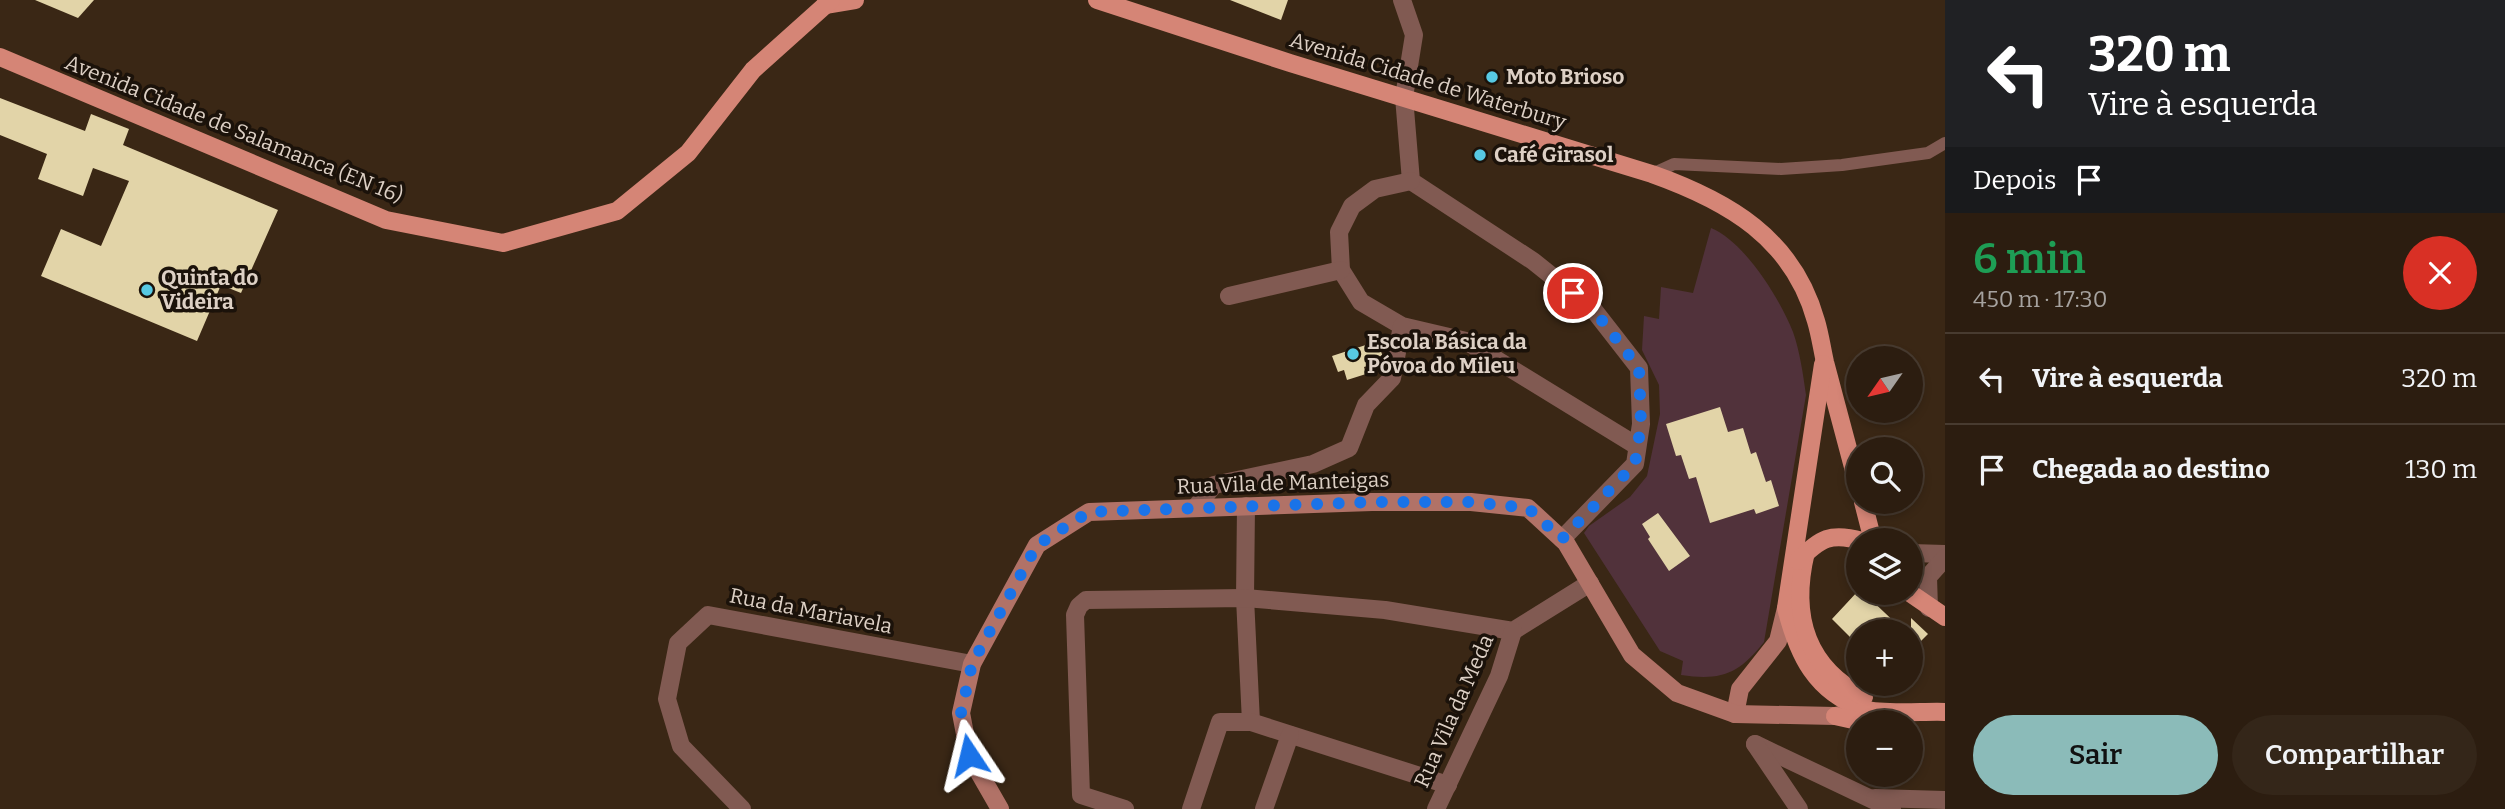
<!DOCTYPE html>
<html lang="pt">
<meta charset="utf-8">
<style>
body{margin:0;font-family:Bitter,serif;background:#342619;color:#f1f3f6;height:100vh;display:flex;flex-direction:column;font-size:26px;white-space:nowrap}
*{box-sizing:border-box;margin:0}
p{font-size:23px;color:#a6a29f}
.icon{flex:none;width:38px;height:38px;fill:none;stroke:currentColor;stroke-width:2;stroke-linecap:round;stroke-linejoin:round}
.map{position:relative;flex:1;overflow:hidden}
.details{display:flex;flex-direction:column;background:#2c1d10;width:560px}
.details>*{flex:none}
.top-card{background:#202124;color:#fff;overflow:hidden}
.needle{width:46px;rotate:236deg}
.controls{position:absolute;left:1846px;top:346px;display:grid;gap:14px}
.controls a{display:grid;place-items:center;width:77px;height:77px;border-radius:50%;background:#2c1d10;box-shadow:0 4px 10px #0003,0 0 0 2px #483b30;font-size:35px}
.pin{position:absolute;display:grid;place-items:center;width:60px;height:60px;color:#fff;margin:-30px;border:4px solid #fff;border-radius:50%;box-shadow:0 2px 7px #0007}
.me{position:absolute;width:77px;margin:-38px;rotate:350deg;stroke-linejoin:round;filter:drop-shadow(0 0 5px #0008)}
.turn{display:flex;align-items:center;gap:24px;height:147px;padding:0 28px;font-size:32px}
.turn .icon{width:91px;height:91px;stroke-width:2.5}
.turn b{display:block;font-size:49px;line-height:60px}
.then{display:flex;align-items:center;height:66px;padding:0 28px;background:#0003;gap:14px;font-size:26px}
.round{display:grid;place-items:center;flex:none;width:74px;height:74px;border-radius:37px;background:#342619}
.summary{display:flex;align-items:center;justify-content:space-between;height:119px;padding:0 28px}
h1{font-size:42px;font-weight:600;line-height:52px;color:#1e9e55}
.action{display:flex;gap:14px;margin-top:auto;padding:14px 28px}
.action a{flex:1;height:80px;border-radius:42px;background:#8bbbb9;color:#111;font-size:28px;font-weight:600;line-height:80px;text-align:center}
.action a+a{background:#342619;color:#f1f3f6}
ul{padding:0;list-style:none}
li{display:flex;align-items:center;gap:21px;height:91px;padding:0 28px;border-top:2px solid #483b30}
li div{flex:1}
li b{display:block;font-size:26px}
li em{font-style:normal}
main{display:flex;flex:1;min-height:0}
.map>svg:first-child{display:block}
.green{fill:#51323b}
.building{fill:#e2d4a8}
.lines{fill:none;stroke-linecap:round;stroke-linejoin:round}
.pedestrian{stroke:#815a52;stroke-width:12}
.minor{stroke:#815a52;stroke-width:18}
.secondary{stroke:#b17267;stroke-width:18}
.primary{stroke:#d58576;stroke-width:18}
.route{stroke:#1a73e8;stroke-width:12;stroke-dasharray:0 21.6}
.poi-dot{fill:#57c9e3;stroke:#1b120a;stroke-width:2.5}
.labels{text-anchor:middle;stroke-width:7;stroke-linejoin:round;paint-order:stroke}
.poi-label{font-size:21px;font-weight:bold;fill:#ddd0c5;stroke:#1b120a;text-anchor:start}
.street-label{font-size:21px;fill:#ddd0c5;stroke:#1b120a}
</style>
<main>
<div class="map">
<svg width="1945" height="809" viewBox="0 0 1945 809">
<rect width="100%" height="100%" fill="#3a2715"/>
<!-- green -->
<path class="green" d="M1711 228C1744 241 1780 299 1793 332 1800 352 1803 374 1806 395L1764 642C1739 674 1721 681 1681 675L1683 661 1660 651 1584 533 1589 526 1630 497 1647 476 1660 414 1659 385 1642 350 1644 316 1659 319 1661 287 1693 293Z"/>
<!-- building -->
<g class="building">
<polygon points="35,0 94,0 78,18"/>
<polygon points="1230,0 1288,0 1281,20"/>
<polygon points="0,98 85,131 91,114 129,129 123,145 278,210 241,293 221,285 197,341 41,276 61,229 101,246 129,181 93,168 83,196 38,179 47,154 0,135"/>
<polygon points="1378,341 1384,361 1364,367 1366,374 1347,380 1344,370 1338,372 1332,356"/>
<polygon points="1720,407 1728,432 1743,428 1751,454 1756,452 1766,482 1771,480 1779,506 1756,514 1754,509 1710,523 1696,477 1689,479 1681,455 1676,456 1666,424"/>
<polygon points="1658,513 1690,556 1669,571 1648,539 1650,537 1642,524"/>
<polygon points="1858,591 1864,593 1905,632 1858,632 1858,645 1832,619"/>
<polygon points="1911,618 1928,634 1911,651"/>
</g>
<g class="lines">
<!-- pedestrian -->
<polyline class="pedestrian" points="1652,174 1674,164 1781,169 1842,165 1928,153 1945,143"/>
<!-- minor -->
<g class="minor">
<polyline points="1402,0 1414,35 1404,97 1411,181 1533,261 1593,309 1639,368 1641,424 1635,464 1562,539"/>
<polyline points="1411,181 1375,189 1352,206 1339,232 1341,270 1361,302 1402,326 1466,341 1637,446"/>
<polyline points="1229,296 1341,270"/>
<polyline points="1246,506 1245,598 1251,722"/>
<polyline points="1195,508 1214,485 1313,464 1349,448 1366,405 1392,378 1402,326"/>
<polyline points="1911,553 1945,554"/>
<polyline points="1929,608 1928,577 1945,558"/>
<polyline points="1755,744 1892,809"/>
<polyline points="1755,744 1799,809"/>
<polyline points="1875,798 1945,800"/>
<polyline points="742,809 681,746 667,699 678,643 708,615 972,664"/>
<polyline points="1125,809 1081,795 1075,615 1079,606 1086,600 1245,598 1385,610 1513,631 1590,583"/>
<polyline points="1191,809 1220,722 1251,722 1448,785"/>
<polyline points="1264,809 1290,735"/>
<polyline points="1436,809 1499,676 1513,631"/>
</g>
<!-- secondary -->
<g class="secondary">
<polyline points="1735,714 1740,689 1778,641 1786,608"/>
<polyline points="1000,809 969,755 961,713 972,664 1037,545 1089,512 1372,502 1471,502 1528,508 1566,543 1632,655 1677,693 1735,714 1835,716 1849,713"/>
</g>
<!-- primary -->
<g class="primary">
<path d="M1097 0 1290 63 1652 174C1728 201 1793 238 1816 321 1820 334 1822 349 1825 362 1836 404 1847 445 1858 486"/>
<polyline points="825,5 855,0"/>
<polyline points="0,57 386,220 503,243 617,211 688,153 753,70 831,0"/>
<path d="M1823 364 1786 608C1798 655 1815 692 1864 709 1880 715 1926 711 1945 712"/>
<polyline points="1863,502 1873,541"/>
<path d="M1806 552C1791 614 1805 667 1864 697"/>
<path d="M1798 561C1820 538 1831 532 1862 541"/>
<polyline points="1910,593 1945,617"/>
<polyline points="1835,716 1862,722 1887,723"/>
</g>
</g>
<g class="lines">
<!-- route -->
<polyline class="route" points="969,755 961,713 972,664 1037,545 1089,512 1373,502 1471,502 1528,508 1562,539 1635,464 1641,424 1639,368 1593,309 1573,293"/>
</g>
<!-- markers -->
<g class="poi-dot">
<circle cx="1492" cy="77" r="7"/>
<circle cx="1480" cy="155" r="7"/>
<circle cx="147" cy="290" r="7"/>
<circle cx="1353" cy="354" r="7"/>
</g>
<g class="labels">
<!-- poi labels -->
<g class="poi-label">
<text x="1506" y="84">Moto Brioso</text>
<text x="1494" y="162">Café Girasol</text>
<text x="161" y="285">Quinta do<tspan x="161" dy="24">Videira</tspan></text>
<text x="1367" y="349">Escola Básica da<tspan x="1367" dy="24">Póvoa do Mileu</tspan></text>
</g>
<!-- street labels -->
<g class="street-label">
<text transform="translate(1428 81) rotate(17)" y="7">Avenida Cidade de Waterbury</text>
<text transform="translate(234 129) rotate(22)" y="7">Avenida Cidade de Salamanca (EN 16)</text>
<text transform="translate(1283 483) rotate(-2)" y="7">Rua Vila de Manteigas</text>
<text transform="translate(811 611) rotate(11)" y="7">Rua da Mariavela</text>
<text transform="translate(1454 711) rotate(-66)" y="7">Rua Vila da Meda</text>
</g>
</g>
</svg>
<div class="controls">
<a><svg class="needle" viewBox="-14 -14 28 28"><path d="M0-13l5 13h-10z" fill="#e53935"/><path d="M0 13l5-13h-10z" fill="#a6a29f"/></svg></a>
<a><svg class="icon" aria-label="search" viewBox="0 0 24 24"><circle cx="10" cy="10" r="6"/><path d="M15 15l6 6"/></svg></a>
<a><svg class="icon" aria-label="layers" viewBox="0 0 24 24"><path d="M12 4l9 5-9 5-9-5zM3 14l9 5 9-5"/></svg></a>
<a>+</a>
<a>−</a>
</div>
<div class="pin" style="left:1573px;top:293px;background:#d93025"><svg class="icon" aria-label="arrive" viewBox="0 0 24 24"><path d="M6 21V4h12l-3 4 3 4H6"/></svg></div>
<svg class="me" style="left:969px;top:755px" viewBox="-20 -20 40 40"><path d="M0-17L14 15 0 8-14 15z" fill="#1a73e8" stroke="#fff" stroke-width="4"/></svg>
</div>
<section class="details">
<div class="top-card">
<div class="turn"><svg class="icon" aria-label="left" viewBox="0 0 24 24"><path d="M17 20v-9H6M10 6l-5 5 5 5"/></svg><div><b>320 m</b>Vire à esquerda</div></div>
<div class="then">Depois<svg class="icon" aria-label="arrive" viewBox="0 0 24 24"><path d="M6 21V4h12l-3 4 3 4H6"/></svg></div>
</div>
<div class="summary"><div><h1>6 min</h1><p>450 m · 17:30</p></div><a class="round" style="background:#d93025;color:#fff"><svg class="icon" aria-label="close" viewBox="0 0 24 24"><path d="M6 6l12 12M18 6L6 18"/></svg></a></div>
<ul>
<li><svg class="icon" aria-label="left" viewBox="0 0 24 24"><path d="M17 20v-9H6M10 6l-5 5 5 5"/></svg><div><b>Vire à esquerda</b></div><em>320 m</em></li>
<li><svg class="icon" aria-label="arrive" viewBox="0 0 24 24"><path d="M6 21V4h12l-3 4 3 4H6"/></svg><div><b>Chegada ao destino</b></div><em>130 m</em></li>
</ul>
<div class="action"><a>Sair</a><a>Compartilhar</a></div>
</section>
</main>
